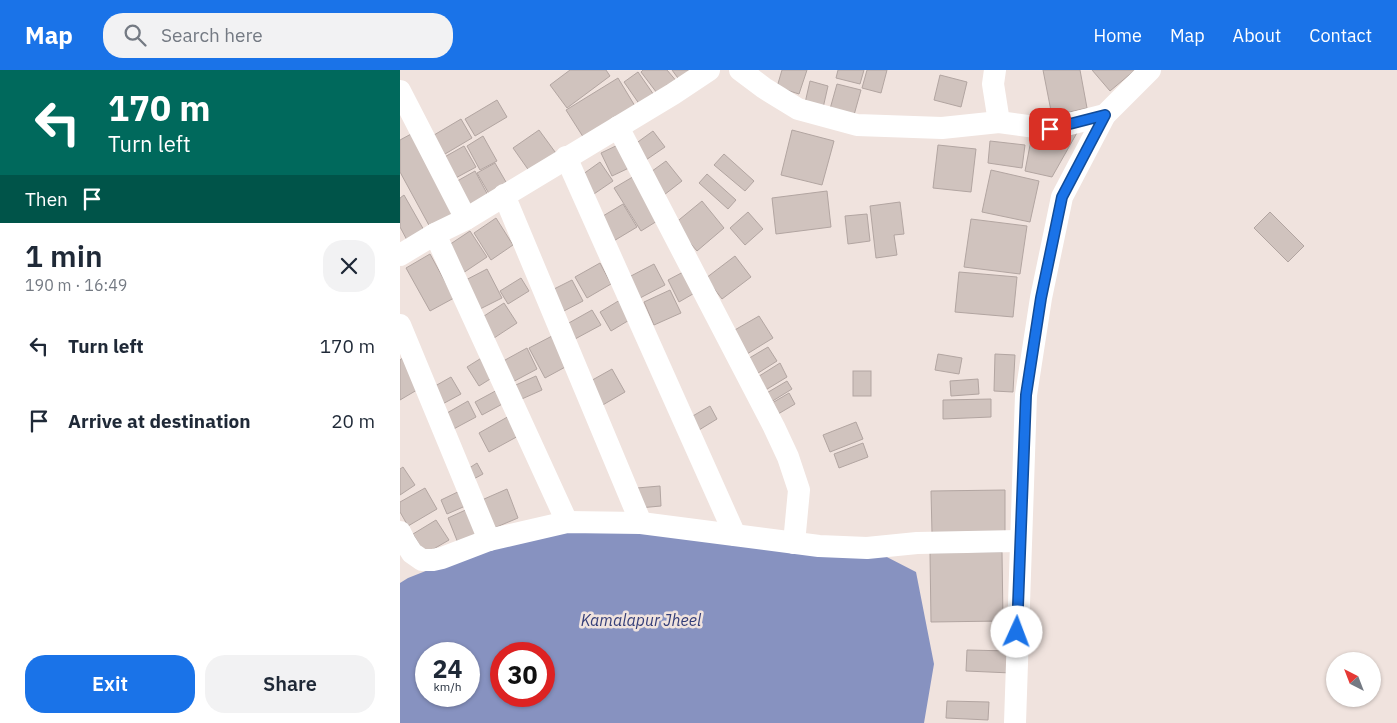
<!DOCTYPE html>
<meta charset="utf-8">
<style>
body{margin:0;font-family:"IBM Plex Sans",sans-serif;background:#f2f2f3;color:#1f2937;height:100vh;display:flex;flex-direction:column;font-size:19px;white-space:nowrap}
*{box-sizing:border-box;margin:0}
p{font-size:16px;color:#747a83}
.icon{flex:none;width:28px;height:28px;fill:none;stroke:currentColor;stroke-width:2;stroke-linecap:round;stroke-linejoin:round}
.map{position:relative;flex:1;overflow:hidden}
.panel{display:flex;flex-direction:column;background:#fff;width:400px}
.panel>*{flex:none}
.top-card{background:#00695c;color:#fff;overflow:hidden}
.needle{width:32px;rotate:318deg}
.buttons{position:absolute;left:926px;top:582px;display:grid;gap:10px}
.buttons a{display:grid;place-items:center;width:55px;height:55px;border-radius:50%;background:#fff;box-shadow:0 1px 4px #0004;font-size:25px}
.speed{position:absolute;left:15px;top:572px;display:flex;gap:10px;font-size:25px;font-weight:700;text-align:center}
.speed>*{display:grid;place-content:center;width:65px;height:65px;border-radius:50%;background:#fff;box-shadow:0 1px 4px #0004;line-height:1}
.speed small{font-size:12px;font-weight:400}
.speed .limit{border:8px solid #d22;background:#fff;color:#111}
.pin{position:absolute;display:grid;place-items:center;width:42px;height:42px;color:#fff;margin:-21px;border-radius:10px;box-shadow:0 2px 8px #0006}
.me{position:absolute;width:55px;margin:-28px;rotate:2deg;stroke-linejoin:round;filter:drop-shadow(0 0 4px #0008)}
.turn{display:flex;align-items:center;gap:18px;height:105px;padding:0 25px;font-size:22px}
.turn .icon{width:65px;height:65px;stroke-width:2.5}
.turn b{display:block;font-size:35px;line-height:42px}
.then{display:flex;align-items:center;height:48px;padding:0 25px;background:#0003;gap:10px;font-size:19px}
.round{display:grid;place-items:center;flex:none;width:52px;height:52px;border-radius:20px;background:#f2f2f3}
.head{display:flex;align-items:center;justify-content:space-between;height:85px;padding:0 25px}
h1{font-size:30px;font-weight:600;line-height:38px}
.primary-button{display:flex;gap:10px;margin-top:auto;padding:10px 25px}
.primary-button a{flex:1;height:58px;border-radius:20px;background:#1a73e8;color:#fff;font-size:20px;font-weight:600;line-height:58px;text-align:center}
.primary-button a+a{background:#f2f2f3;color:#1f2937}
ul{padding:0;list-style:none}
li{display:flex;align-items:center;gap:15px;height:75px;padding:0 25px}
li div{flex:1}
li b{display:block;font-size:19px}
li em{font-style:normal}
header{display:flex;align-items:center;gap:30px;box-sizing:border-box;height:70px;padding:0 25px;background:#1a73e8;color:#fff}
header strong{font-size:24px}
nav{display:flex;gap:28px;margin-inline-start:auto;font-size:18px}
.search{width:350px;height:45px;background:#f2f2f3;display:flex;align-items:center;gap:12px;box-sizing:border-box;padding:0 18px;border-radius:20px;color:#747a83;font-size:19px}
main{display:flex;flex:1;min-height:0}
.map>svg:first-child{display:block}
.water{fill:#8792c0;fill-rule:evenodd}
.building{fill:#d0c3be;stroke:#b2a5a1}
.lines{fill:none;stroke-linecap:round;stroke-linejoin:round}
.street{stroke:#fff;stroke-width:22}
.route-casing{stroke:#114b97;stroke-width:12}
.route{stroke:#1a73e8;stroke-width:9}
.labels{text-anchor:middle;stroke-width:5;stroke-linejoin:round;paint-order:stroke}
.water-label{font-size:16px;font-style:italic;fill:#343e78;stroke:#f0e3de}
</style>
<header>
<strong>Map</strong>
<div class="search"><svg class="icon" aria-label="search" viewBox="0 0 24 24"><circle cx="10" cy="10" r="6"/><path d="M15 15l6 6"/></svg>Search here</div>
<nav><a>Home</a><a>Map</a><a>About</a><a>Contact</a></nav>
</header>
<main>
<section class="panel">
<div class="top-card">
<div class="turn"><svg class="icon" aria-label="left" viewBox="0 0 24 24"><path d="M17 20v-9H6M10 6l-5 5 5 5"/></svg><div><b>170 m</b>Turn left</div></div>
<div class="then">Then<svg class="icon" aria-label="arrive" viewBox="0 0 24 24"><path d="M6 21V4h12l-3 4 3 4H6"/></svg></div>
</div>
<div class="head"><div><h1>1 min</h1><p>190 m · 16:49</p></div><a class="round"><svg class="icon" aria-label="close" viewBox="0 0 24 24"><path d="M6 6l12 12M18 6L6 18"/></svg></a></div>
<ul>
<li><svg class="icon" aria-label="left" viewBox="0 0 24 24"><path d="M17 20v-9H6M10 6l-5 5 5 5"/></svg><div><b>Turn left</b></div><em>170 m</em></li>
<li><svg class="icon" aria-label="arrive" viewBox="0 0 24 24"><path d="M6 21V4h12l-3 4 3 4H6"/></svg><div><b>Arrive at destination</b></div><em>20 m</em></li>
</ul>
<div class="primary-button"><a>Exit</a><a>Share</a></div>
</section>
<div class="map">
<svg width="997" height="653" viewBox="0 0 997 653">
<rect width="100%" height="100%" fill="#f0e3de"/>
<!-- water -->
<path class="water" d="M181 444 481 484 516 502 534 594 524 653H0V513L8 508 94 474ZM26 584H69V626H26ZM101 584H144V626H101Z"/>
<!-- building -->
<g class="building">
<polygon points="170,0 206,0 210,6 167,38 150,15"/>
<polygon points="243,0 267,0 278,13 260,27 241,2"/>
<polygon points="272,0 304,0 283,15"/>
<polygon points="382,0 407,0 399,24 377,17"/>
<polygon points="438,0 464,0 460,14 436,8"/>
<polygon points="467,0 487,0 481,23 462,18"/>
<polygon points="643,0 680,0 687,38 652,46"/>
<polygon points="692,0 735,0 710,21"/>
<polygon points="238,2 256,28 242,38 224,12"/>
<polygon points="540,5 567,12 561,37 534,30"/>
<polygon points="218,8 238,41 187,73 166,40"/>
<polygon points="410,11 428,16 423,38 405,33"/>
<polygon points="437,14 461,20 454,45 430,39"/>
<polygon points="97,30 107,47 75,66 65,49"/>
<polygon points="61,49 72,68 40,87 29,68"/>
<polygon points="139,60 158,86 132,105 113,78"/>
<polygon points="392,60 434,71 422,115 381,105"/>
<polygon points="253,61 265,77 243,92 231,77"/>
<polygon points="678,61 652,107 625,101 632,65"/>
<polygon points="13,63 57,144 31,159 0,102 0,70"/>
<polygon points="83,66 97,91 80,100 67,76"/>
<polygon points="590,71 625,75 622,98 588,93"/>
<polygon points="220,74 231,97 212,106 201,83"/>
<polygon points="538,75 576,79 571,122 533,118"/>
<polygon points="64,76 76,97 52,110 41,89"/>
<polygon points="324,84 354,111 345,121 314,95"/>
<polygon points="266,91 282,111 264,125 248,104"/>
<polygon points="200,92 213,111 191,126 179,107"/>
<polygon points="95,93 110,119 92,129 77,103"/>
<polygon points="591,100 639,111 630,152 582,142"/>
<polygon points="75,101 91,131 69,143 52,114"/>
<polygon points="307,104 336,130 328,139 299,113"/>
<polygon points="236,105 262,148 241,161 214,118"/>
<polygon points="427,121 431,157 376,164 372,128"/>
<polygon points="4,125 25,162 8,172 0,157 0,128"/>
<polygon points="302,131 324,158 297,181 274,154"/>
<polygon points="500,132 504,164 494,165 497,185 476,188 470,136"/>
<polygon points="223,134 237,157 212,172 198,149"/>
<polygon points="348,142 363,159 345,175 330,158"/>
<polygon points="870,142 904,176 888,192 854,158"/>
<polygon points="467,144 470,171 448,174 445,146"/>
<polygon points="96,148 113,175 91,190 74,163"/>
<polygon points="571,149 627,156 620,204 564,197"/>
<polygon points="70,161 87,187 60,205 43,179"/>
<polygon points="30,184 54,228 30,241 6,198"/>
<polygon points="335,186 351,207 322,229 306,208"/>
<polygon points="200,193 211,214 187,228 175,207"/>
<polygon points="254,194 265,215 240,228 229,207"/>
<polygon points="87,199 102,228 74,242 60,213"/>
<polygon points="287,200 298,221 279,232 268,210"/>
<polygon points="559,202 617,207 613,247 555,242"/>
<polygon points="121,208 129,221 108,234 100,221"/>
<polygon points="172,210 183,231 162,242 150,221"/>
<polygon points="270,220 281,243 254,255 244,232"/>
<polygon points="220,230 231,249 211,261 200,242"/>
<polygon points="104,233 117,253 91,270 78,250"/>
<polygon points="192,240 201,255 175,269 167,254"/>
<polygon points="359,246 373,268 347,284 333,261"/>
<polygon points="154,265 169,295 145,308 129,278"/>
<polygon points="368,277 377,291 355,305 346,290"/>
<polygon points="127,278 137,299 107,315 96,295"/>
<polygon points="538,284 562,288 559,304 535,300"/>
<polygon points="595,284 615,285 613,322 594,321"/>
<polygon points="4,287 22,317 0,330 0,290"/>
<polygon points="83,287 95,306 79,316 67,297"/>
<polygon points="380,293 387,307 364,321 356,308"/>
<polygon points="212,299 225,322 201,336 187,313"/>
<rect x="453" y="301" width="18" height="25"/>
<polygon points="136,306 142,320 115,332 109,318"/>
<polygon points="51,307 61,324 37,337 28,320"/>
<polygon points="578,309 579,324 551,326 550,311"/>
<polygon points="387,311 392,319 371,332 365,324"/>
<polygon points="101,318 108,331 82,345 75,332"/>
<polygon points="389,323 395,334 373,347 367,336"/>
<polygon points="591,329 591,347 543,349 543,330"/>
<polygon points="68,331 76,347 48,362 40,347"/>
<polygon points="310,336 317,349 299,360 291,347"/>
<polygon points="111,345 122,364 89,382 79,363"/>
<polygon points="456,352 463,369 430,382 423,365"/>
<polygon points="463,373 468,387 439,398 434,384"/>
<polygon points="77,393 83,404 68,412 63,402"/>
<polygon points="3,397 15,415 0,425 0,399"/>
<polygon points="260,416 261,436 239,438 237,418"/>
<polygon points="25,418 37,439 8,456 0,442 0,432"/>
<polygon points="64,419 70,434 47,444 41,430"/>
<polygon points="107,419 118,448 87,461 75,433"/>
<polygon points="605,420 605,462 532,463 531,421"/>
<polygon points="70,438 81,464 58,473 48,448"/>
<polygon points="36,450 49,470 25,484 13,464"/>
<polygon points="602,482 603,551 531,552 530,483"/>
<polygon points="567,580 611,581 611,603 566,601"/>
<polygon points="547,631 589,632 588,650 546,648"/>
</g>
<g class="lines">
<!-- street -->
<g class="street">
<polyline points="340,0 364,18 398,39 457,55 542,58 599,52"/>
<polyline points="595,0 593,14 599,52 650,59 705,45"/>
<polyline points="0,21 66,149"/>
<polyline points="218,57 374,357 388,387 399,420 394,473"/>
<polyline points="166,87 335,465"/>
<polyline points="104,125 241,453"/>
<polyline points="35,164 167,452"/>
<polyline points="0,185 35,164 66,149 273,24 309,0"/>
<polyline points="0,255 89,470"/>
<polyline points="0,462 5,472 12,483 22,490 33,490 42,488 89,470 167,452 241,453 419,476 467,478 517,473 620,471"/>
<polyline points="615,653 626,325 641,228 662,127 705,45 750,0"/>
</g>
</g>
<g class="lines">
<defs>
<polyline id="route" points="617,562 626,325 641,228 662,127 705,45 650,59"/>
</defs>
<!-- route casing -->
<use href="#route" class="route-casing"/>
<!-- route -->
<use href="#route" class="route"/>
</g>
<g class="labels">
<!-- water labels -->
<g class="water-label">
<text x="241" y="556">Kamalapur Jheel</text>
</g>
</g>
</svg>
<div class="buttons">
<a><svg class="needle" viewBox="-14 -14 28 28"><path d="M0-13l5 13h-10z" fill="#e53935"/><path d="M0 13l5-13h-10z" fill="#747a83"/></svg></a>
</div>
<div class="speed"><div>24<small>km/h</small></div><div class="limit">30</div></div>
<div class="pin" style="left:650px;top:59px;background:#d93025"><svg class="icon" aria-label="arrive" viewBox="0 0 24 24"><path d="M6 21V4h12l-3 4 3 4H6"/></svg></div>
<svg class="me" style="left:617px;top:562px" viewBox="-20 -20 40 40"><circle r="19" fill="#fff"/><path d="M0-13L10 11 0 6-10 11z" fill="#1a73e8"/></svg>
</div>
</main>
